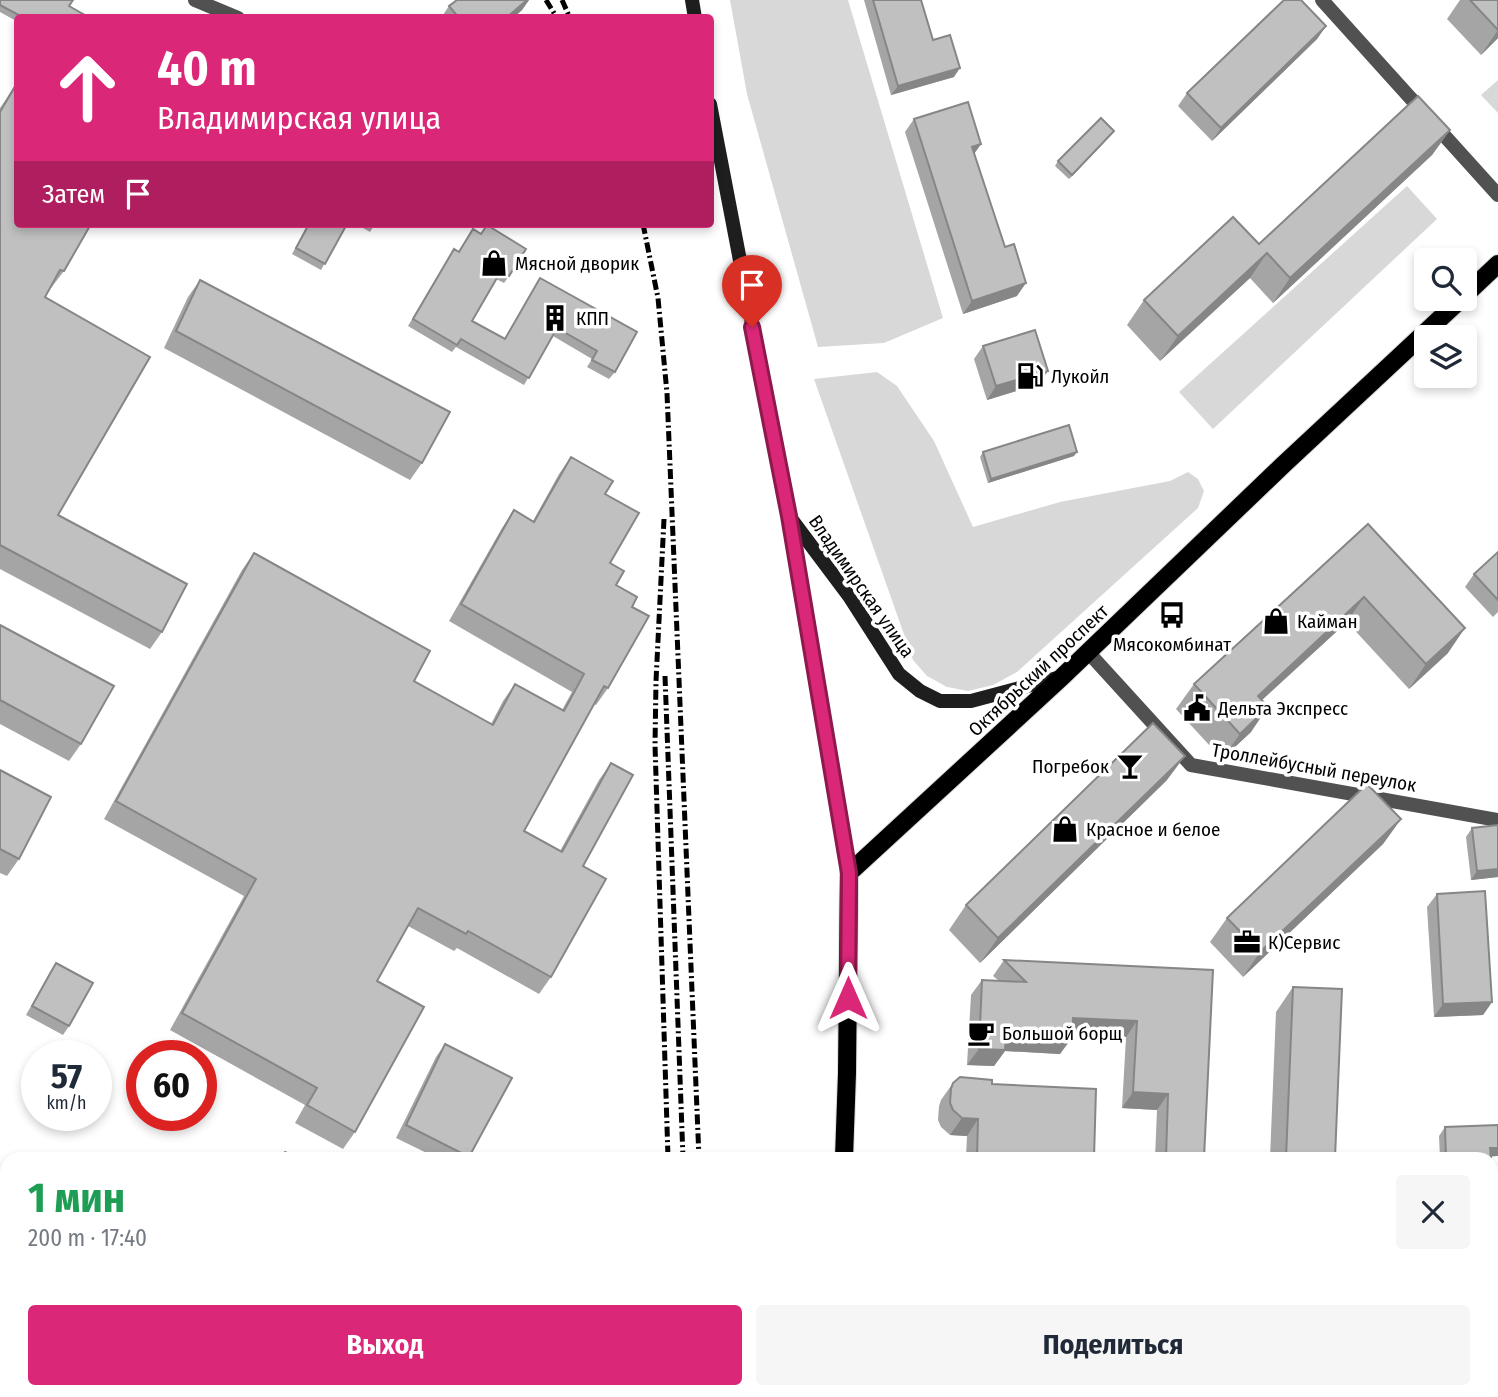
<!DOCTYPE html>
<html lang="ru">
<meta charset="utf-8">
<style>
body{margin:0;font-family:"Fira Sans Condensed",sans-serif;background:#f6f6f7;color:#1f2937;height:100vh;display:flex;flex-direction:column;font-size:26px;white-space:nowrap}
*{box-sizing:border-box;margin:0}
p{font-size:23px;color:#747a83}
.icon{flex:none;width:38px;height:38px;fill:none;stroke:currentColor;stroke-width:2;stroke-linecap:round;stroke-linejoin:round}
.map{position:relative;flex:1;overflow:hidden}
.side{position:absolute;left:0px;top:1152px;width:1498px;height:247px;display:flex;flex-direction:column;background:#fff;border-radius:21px 21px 0 0;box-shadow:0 4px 10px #0003}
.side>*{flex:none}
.banner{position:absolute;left:14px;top:14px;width:700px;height:214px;border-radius:7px;box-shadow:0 4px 10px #0003;background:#db2777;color:#fff;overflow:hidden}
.fabs{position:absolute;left:1414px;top:248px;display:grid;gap:14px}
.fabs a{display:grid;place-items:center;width:63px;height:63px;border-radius:7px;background:#fff;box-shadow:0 4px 10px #0003;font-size:35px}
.speed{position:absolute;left:21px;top:1040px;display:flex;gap:14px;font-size:35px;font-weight:700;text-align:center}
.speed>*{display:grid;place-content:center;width:91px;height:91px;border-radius:50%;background:#fff;box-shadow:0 4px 10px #0003;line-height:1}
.speed small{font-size:18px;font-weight:400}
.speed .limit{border:10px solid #d22;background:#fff;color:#111}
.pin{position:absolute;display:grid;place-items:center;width:60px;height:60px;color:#fff;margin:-72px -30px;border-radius:50% 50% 50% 0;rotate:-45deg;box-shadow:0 0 7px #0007}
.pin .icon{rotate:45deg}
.me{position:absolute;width:77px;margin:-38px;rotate:0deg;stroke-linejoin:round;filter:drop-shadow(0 0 5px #0008)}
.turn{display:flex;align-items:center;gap:24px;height:147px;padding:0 28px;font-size:32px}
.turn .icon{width:91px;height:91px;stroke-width:2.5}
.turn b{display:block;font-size:49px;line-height:60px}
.then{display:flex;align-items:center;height:66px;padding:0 28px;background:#0003;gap:14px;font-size:26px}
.round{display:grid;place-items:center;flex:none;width:74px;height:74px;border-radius:7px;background:#f6f6f7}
.summary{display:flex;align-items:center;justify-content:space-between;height:119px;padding:0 28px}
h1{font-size:42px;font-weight:700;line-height:52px;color:#1e9e55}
.action{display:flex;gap:14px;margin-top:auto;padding:14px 28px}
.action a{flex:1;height:80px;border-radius:7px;background:#db2777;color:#fff;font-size:28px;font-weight:700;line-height:80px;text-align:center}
.action a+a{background:#f6f6f7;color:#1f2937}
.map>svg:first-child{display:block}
.green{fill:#d8d8d8}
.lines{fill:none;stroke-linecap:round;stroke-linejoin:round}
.primary-casing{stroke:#dbdbdb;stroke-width:20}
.street{stroke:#515151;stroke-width:14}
.secondary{stroke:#1e1e1e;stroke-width:14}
.primary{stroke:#000;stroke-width:18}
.rail{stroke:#000;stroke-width:5;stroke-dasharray:10 3.5 2 3.5;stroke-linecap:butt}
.wall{fill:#a5a5a5}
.shaded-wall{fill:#868686}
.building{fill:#c0c0c0;stroke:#868686;stroke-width:2}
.route-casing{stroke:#8e194d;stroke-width:18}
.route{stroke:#db2777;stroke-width:12}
.labels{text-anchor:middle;stroke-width:7;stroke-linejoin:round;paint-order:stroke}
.poi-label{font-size:19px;fill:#000;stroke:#fff;text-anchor:start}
.street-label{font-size:19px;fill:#000;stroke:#fff}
</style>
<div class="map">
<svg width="1498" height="1397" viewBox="0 0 1498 1397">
<rect width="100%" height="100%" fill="#fff"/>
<!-- green -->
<g class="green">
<polygon points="730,0 848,0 943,318 884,343 818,347 747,94"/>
<polygon points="1498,80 1498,113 1481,95"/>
<polygon points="1407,186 1437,219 1213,429 1179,392"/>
<polygon points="877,372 897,386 934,441 973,527 1060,502 1170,481 1188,472 1198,479 1204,491 1198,508 1017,672 993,685 968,691 947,687 927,676 913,660 814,379"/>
</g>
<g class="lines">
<defs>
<g id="primary">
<polyline points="1465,295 1498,264"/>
<polyline points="844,1158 847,1073 849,873 1062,677 1283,465 1461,299"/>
<polyline points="835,1397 835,1391"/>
</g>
</defs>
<!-- primary casing -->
<use href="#primary" class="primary-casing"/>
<!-- street -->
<g class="street">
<polyline points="195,0 238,18"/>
<polyline points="1322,0 1498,195"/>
<polyline points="1088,652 1191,765 1498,820"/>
</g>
<!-- secondary -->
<g class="secondary">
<polyline points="692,0 695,18"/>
<polyline points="710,104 789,516 849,873"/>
<polyline points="792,520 849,596 899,674 920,691 940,701 971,701 1061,677"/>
</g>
<!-- primary -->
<use href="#primary" class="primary"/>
<!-- rail -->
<g class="rail">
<polyline points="546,0 557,18"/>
<polyline points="562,0 570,18"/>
<polyline points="643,224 658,298 667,393 699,1158"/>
<polyline points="664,519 656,681 655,745 668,1158"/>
<polyline points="665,676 683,1158"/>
<polyline points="676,1391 676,1397"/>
<polyline points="691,1391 691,1397"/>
<polyline points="708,1391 708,1397"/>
</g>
</g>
<!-- wall -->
<g class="wall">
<polygon points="0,0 69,6 90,18 18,18 18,22 0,12"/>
<polygon points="457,0 529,0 522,10 513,18 441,18 449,6"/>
<polygon points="864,0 921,0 933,40 954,77 891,95"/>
<polygon points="1460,0 1498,0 1498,38 1481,55 1447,19"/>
<polygon points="1326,26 1317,39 1212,141 1178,106 1187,93"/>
<polygon points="17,83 64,271 51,288 50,288 45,297 58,515 162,632 150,649 0,569 0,108"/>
<polygon points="914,119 981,144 974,153 1005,247 1017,296 963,314 905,132"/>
<polygon points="1450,130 1432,155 1273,303 1250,278 1160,361 1127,325 1144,300 1259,244"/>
<polygon points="1111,135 1069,179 1055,166 1058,161"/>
<polygon points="308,224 347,224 321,270 292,254"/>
<polygon points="356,224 375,224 370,232"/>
<polygon points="473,229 509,276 504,283 496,279 472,321 505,339 540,278 615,372 609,379 587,367 592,359 553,336 524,385 456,347 452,352 408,326 449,257 454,249 458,252"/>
<polygon points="200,280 422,463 410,480 164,348 188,297"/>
<polygon points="983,346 1039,384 987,400 974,359"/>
<polygon points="983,452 1074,456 988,483 980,457"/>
<polygon points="571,457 605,494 610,563 616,585 632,607 608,688 596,705 594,704 524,831 560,851 599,780 611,763 551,977 539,994 457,948 454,951 408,926 377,981 355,1132 343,1149 295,1123 305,1105 170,1030 244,896 104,819 242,570 254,553 414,681 491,724 503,701 515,684 562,710 572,692 449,621 502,528 514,510 533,521 559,474"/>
<polygon points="1368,524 1448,653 1409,689 1347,622 1262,700 1251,732 1222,759 1176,709 1194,684"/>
<polygon points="1498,552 1498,612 1493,617 1465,587 1474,574"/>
<polygon points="0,625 81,744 69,761 0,724"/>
<polygon points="0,770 19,859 7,876 0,873"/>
<polygon points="1167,780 980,963 949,930 966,905"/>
<polygon points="1401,819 1383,844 1243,977 1210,942 1227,918"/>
<polygon points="1472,828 1498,877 1471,880 1466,837"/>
<polygon points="1437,894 1492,1002 1483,1015 1434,1017 1427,907"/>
<polygon points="1004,960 1213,970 1204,1158 1155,1158 1157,1110 1122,1108 1126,1037 1072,1035 1060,1054 1005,1051 994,1066 967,1065 971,995 982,980 998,980 993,976"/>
<polygon points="56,963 69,1026 63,1035 26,1015 50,972"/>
<polygon points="1293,987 1335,1158 1270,1158 1276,1012"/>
<polygon points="445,1044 512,1078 468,1158 437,1158 396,1138 436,1057"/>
<polygon points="953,1083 992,1084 1094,1158 966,1158 967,1136 950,1135 941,1127 938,1120 939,1106 941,1100"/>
<polygon points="1445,1127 1491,1157 1491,1158 1440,1158 1439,1136"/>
<polygon points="513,1391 614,1391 610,1397 524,1397"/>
</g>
<!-- shaded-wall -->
<g class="shaded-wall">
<polygon points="527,0 529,0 522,10 513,18 506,18"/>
<polygon points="1326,26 1317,39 1212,141 1221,128"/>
<polygon points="1498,30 1498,38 1481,55"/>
<polygon points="960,68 954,77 891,95 898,86"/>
<polygon points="1450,130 1432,155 1273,303 1290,278"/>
<polygon points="1114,131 1111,135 1069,179 1072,175"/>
<polygon points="981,144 972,157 972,147"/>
<polygon points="1267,253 1250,278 1160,361 1178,336"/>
<polygon points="1026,283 1017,296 963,314 972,301"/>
<polygon points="1048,371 1039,384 987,400 996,386"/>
<polygon points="1077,452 1074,456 988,483 991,479"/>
<polygon points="1364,597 1347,622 1240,720 1258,696"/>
<polygon points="1465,628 1448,653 1409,689 1426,664"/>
<polygon points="1268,707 1251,732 1222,759 1240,734"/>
<polygon points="1185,756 1167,780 980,963 998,938"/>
<polygon points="1401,819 1383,844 1243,977 1260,952"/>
<polygon points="1498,869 1498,877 1471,880 1477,871"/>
<polygon points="1492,1002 1483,1015 1434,1017 1443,1004"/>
<polygon points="1073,1018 1137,1021 1126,1037 1062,1034"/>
<polygon points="1006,1035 1072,1038 1060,1054 1005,1051 994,1066 967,1065 979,1049"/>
<polygon points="1133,1092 1168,1094 1157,1110 1122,1108"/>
<polygon points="962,1118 978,1119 967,1136 950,1135"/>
<polygon points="1490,1148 1498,1148 1498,1156 1484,1157"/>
<polygon points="1498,1226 1498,1235 1491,1235 1491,1227"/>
</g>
<!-- building -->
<g class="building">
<polygon points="0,0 73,0 69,6 90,18 24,18 0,5"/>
<polygon points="457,0 527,0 506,18 459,18 449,6"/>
<polygon points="873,0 921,0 933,40 950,35 960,68 898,86"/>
<polygon points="1284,0 1301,0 1326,26 1221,128 1187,93"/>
<polygon points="1470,0 1498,0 1498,30"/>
<polygon points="17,83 18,224 91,224 64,271 60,270 45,297 150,357 58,515 187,584 162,632 0,545 0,112"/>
<polygon points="1418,96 1450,130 1290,278 1267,253 1178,336 1144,300 1233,217 1259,244"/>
<polygon points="968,102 981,144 972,147 1005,247 1014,244 1026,283 972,301 914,119"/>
<polygon points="1101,118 1114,131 1072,175 1058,161"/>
<polygon points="309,224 347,224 325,264 296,248"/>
<polygon points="487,225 526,249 509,276 501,271 472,321 505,339 540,278 637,332 615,372 592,360 597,351 557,328 529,378 461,339 457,345 413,319 454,249 459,252 473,229 481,234"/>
<polygon points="200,280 450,412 422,463 176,331"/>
<polygon points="1035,330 1048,371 996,386 983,346"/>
<polygon points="1069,425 1077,452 991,479 983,452"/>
<polygon points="571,457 613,481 605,494 639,513 610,563 624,571 616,585 637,597 632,607 649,616 608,688 604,686 524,831 562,852 611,763 633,775 583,866 606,879 551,977 468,931 466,934 418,908 377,981 424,1007 355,1132 307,1105 317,1088 182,1013 256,879 116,801 254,553 430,651 414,681 493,725 515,684 564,711 584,674 461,604 514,510 534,522"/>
<polygon points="1368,524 1465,628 1426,664 1364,597 1258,696 1268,707 1240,734 1194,684"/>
<polygon points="1498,552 1498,600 1474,574"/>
<polygon points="0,625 114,686 81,744 0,700"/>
<polygon points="1153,723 1185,756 998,938 966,905"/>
<polygon points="0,770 51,797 19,859 0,849"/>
<polygon points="1367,784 1401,819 1260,952 1227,918"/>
<polygon points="1498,825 1498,869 1477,871 1472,828"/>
<polygon points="1485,891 1492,1002 1443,1004 1437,894"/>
<polygon points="1004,960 1213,970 1204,1158 1166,1158 1168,1094 1133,1092 1137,1021 1073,1018 1072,1038 1006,1035 1005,1050 979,1049 982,980 1026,982"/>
<polygon points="56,963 93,983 69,1026 32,1006"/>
<polygon points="1293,987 1342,989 1335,1158 1286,1158"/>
<polygon points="445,1044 512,1078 469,1157 406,1125"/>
<polygon points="960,1077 992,1080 992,1084 1096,1089 1094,1158 977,1158 978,1119 962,1118 953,1110 950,1103 951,1089 953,1083"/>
<polygon points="1498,1125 1498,1148 1490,1148 1491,1158 1446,1158 1445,1127"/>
<polygon points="285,1152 296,1158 281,1158"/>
<polygon points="1491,1167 1492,1200 1498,1200 1498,1226 1491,1227"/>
<polygon points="123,1391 165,1391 161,1397 120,1397"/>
<polygon points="557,1391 614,1391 610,1397 567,1397"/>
</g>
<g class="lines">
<defs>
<polyline id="route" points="752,327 789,516 849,873 848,998"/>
</defs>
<!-- route casing -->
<use href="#route" class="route-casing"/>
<!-- route -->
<use href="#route" class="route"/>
</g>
<!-- icons -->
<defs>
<symbol id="shop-bare" viewBox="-9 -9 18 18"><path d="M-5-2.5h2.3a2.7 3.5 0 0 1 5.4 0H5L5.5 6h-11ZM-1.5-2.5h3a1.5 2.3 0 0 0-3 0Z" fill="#000" stroke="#fff" stroke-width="2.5" paint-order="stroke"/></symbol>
<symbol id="building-bare" viewBox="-9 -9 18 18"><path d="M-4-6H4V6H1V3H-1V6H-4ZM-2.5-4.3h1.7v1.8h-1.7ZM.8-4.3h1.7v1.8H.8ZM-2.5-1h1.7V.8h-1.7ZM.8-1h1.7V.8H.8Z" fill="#000" stroke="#fff" stroke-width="2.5" paint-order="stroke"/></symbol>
<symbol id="fuel-bare" viewBox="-9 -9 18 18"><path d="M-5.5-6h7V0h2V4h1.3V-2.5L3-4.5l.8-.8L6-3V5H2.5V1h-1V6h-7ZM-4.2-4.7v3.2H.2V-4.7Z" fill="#000" stroke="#fff" stroke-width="2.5" paint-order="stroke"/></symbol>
<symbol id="bus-bare" viewBox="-9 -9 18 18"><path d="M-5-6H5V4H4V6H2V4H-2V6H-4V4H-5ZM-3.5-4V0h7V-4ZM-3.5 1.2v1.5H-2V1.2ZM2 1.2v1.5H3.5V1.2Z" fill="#000" stroke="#fff" stroke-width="2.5" paint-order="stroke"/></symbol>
<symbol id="civic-bare" viewBox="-9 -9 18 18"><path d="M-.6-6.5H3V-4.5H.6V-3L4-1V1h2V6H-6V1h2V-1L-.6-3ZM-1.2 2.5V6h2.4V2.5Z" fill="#000" stroke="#fff" stroke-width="2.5" paint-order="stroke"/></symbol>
<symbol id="bar-bare" viewBox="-9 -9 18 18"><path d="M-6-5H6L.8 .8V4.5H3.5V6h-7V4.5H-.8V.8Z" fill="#000" stroke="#fff" stroke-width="2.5" paint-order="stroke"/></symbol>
<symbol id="office-bare" viewBox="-9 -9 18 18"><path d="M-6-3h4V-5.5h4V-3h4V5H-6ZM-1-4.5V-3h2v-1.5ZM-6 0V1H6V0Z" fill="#000" stroke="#fff" stroke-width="2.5" paint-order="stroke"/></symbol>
<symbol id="cafe-bare" viewBox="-9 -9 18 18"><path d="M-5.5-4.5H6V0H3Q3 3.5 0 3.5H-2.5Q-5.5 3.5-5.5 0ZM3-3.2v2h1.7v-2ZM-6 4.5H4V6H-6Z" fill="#000" stroke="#fff" stroke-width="2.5" paint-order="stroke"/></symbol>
</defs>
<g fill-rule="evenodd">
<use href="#shop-bare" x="475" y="244" width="38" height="38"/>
<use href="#building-bare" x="536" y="299" width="38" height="38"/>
<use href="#fuel-bare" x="1011" y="357" width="38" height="38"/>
<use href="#bus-bare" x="1153" y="596" width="38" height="38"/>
<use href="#shop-bare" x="1257" y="602" width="38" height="38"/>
<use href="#civic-bare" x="1178" y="689" width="38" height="38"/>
<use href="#bar-bare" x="1111" y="747" width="38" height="38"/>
<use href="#shop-bare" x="1046" y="810" width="38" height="38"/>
<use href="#office-bare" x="1228" y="923" width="38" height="38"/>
<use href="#cafe-bare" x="962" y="1014" width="38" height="38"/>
</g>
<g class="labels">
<!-- poi labels -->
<g class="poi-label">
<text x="515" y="270">Мясной дворик</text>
<text x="576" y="325">КПП</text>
<text x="1051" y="383">Лукойл</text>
<text x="1297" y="628">Кайман</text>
<text x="1172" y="651" text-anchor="middle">Мясокомбинат</text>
<text x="1218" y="715">Дельта Экспресс</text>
<text x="1109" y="773" text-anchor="end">Погребок</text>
<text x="1086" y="836">Красное и белое</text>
<text x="1268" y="949">К)Сервис</text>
<text x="1002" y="1040">Большой борщ</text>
</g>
<!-- street labels -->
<g class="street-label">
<text transform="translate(862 586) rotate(55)" y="7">Владимирская улица</text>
<text transform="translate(1038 670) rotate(-43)" y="7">Октябрьский проспект</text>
<text transform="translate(1314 767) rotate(10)" y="7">Троллейбусный переулок</text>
</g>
</g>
</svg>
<div class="fabs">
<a><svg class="icon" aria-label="search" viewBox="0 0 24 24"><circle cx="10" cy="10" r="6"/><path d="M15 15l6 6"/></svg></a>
<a><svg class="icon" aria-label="layers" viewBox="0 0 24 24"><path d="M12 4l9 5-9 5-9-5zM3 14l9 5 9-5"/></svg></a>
</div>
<div class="speed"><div>57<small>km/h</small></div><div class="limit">60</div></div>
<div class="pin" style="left:752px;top:327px;background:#d93025"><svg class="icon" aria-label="arrive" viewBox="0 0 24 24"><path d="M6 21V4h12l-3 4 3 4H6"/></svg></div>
<svg class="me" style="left:848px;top:998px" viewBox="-20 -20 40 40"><path d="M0-17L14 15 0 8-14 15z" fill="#db2777" stroke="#fff" stroke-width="4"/></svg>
<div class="banner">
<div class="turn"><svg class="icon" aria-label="ahead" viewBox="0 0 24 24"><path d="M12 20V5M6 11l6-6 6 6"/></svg><div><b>40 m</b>Владимирская улица</div></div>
<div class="then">Затем<svg class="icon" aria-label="arrive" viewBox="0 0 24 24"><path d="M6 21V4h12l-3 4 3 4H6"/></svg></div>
</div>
<section class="side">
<div class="summary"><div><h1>1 мин</h1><p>200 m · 17:40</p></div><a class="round"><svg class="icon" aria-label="close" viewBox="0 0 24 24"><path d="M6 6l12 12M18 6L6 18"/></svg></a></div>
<div class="action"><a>Выход</a><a>Поделиться</a></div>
</section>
</div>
